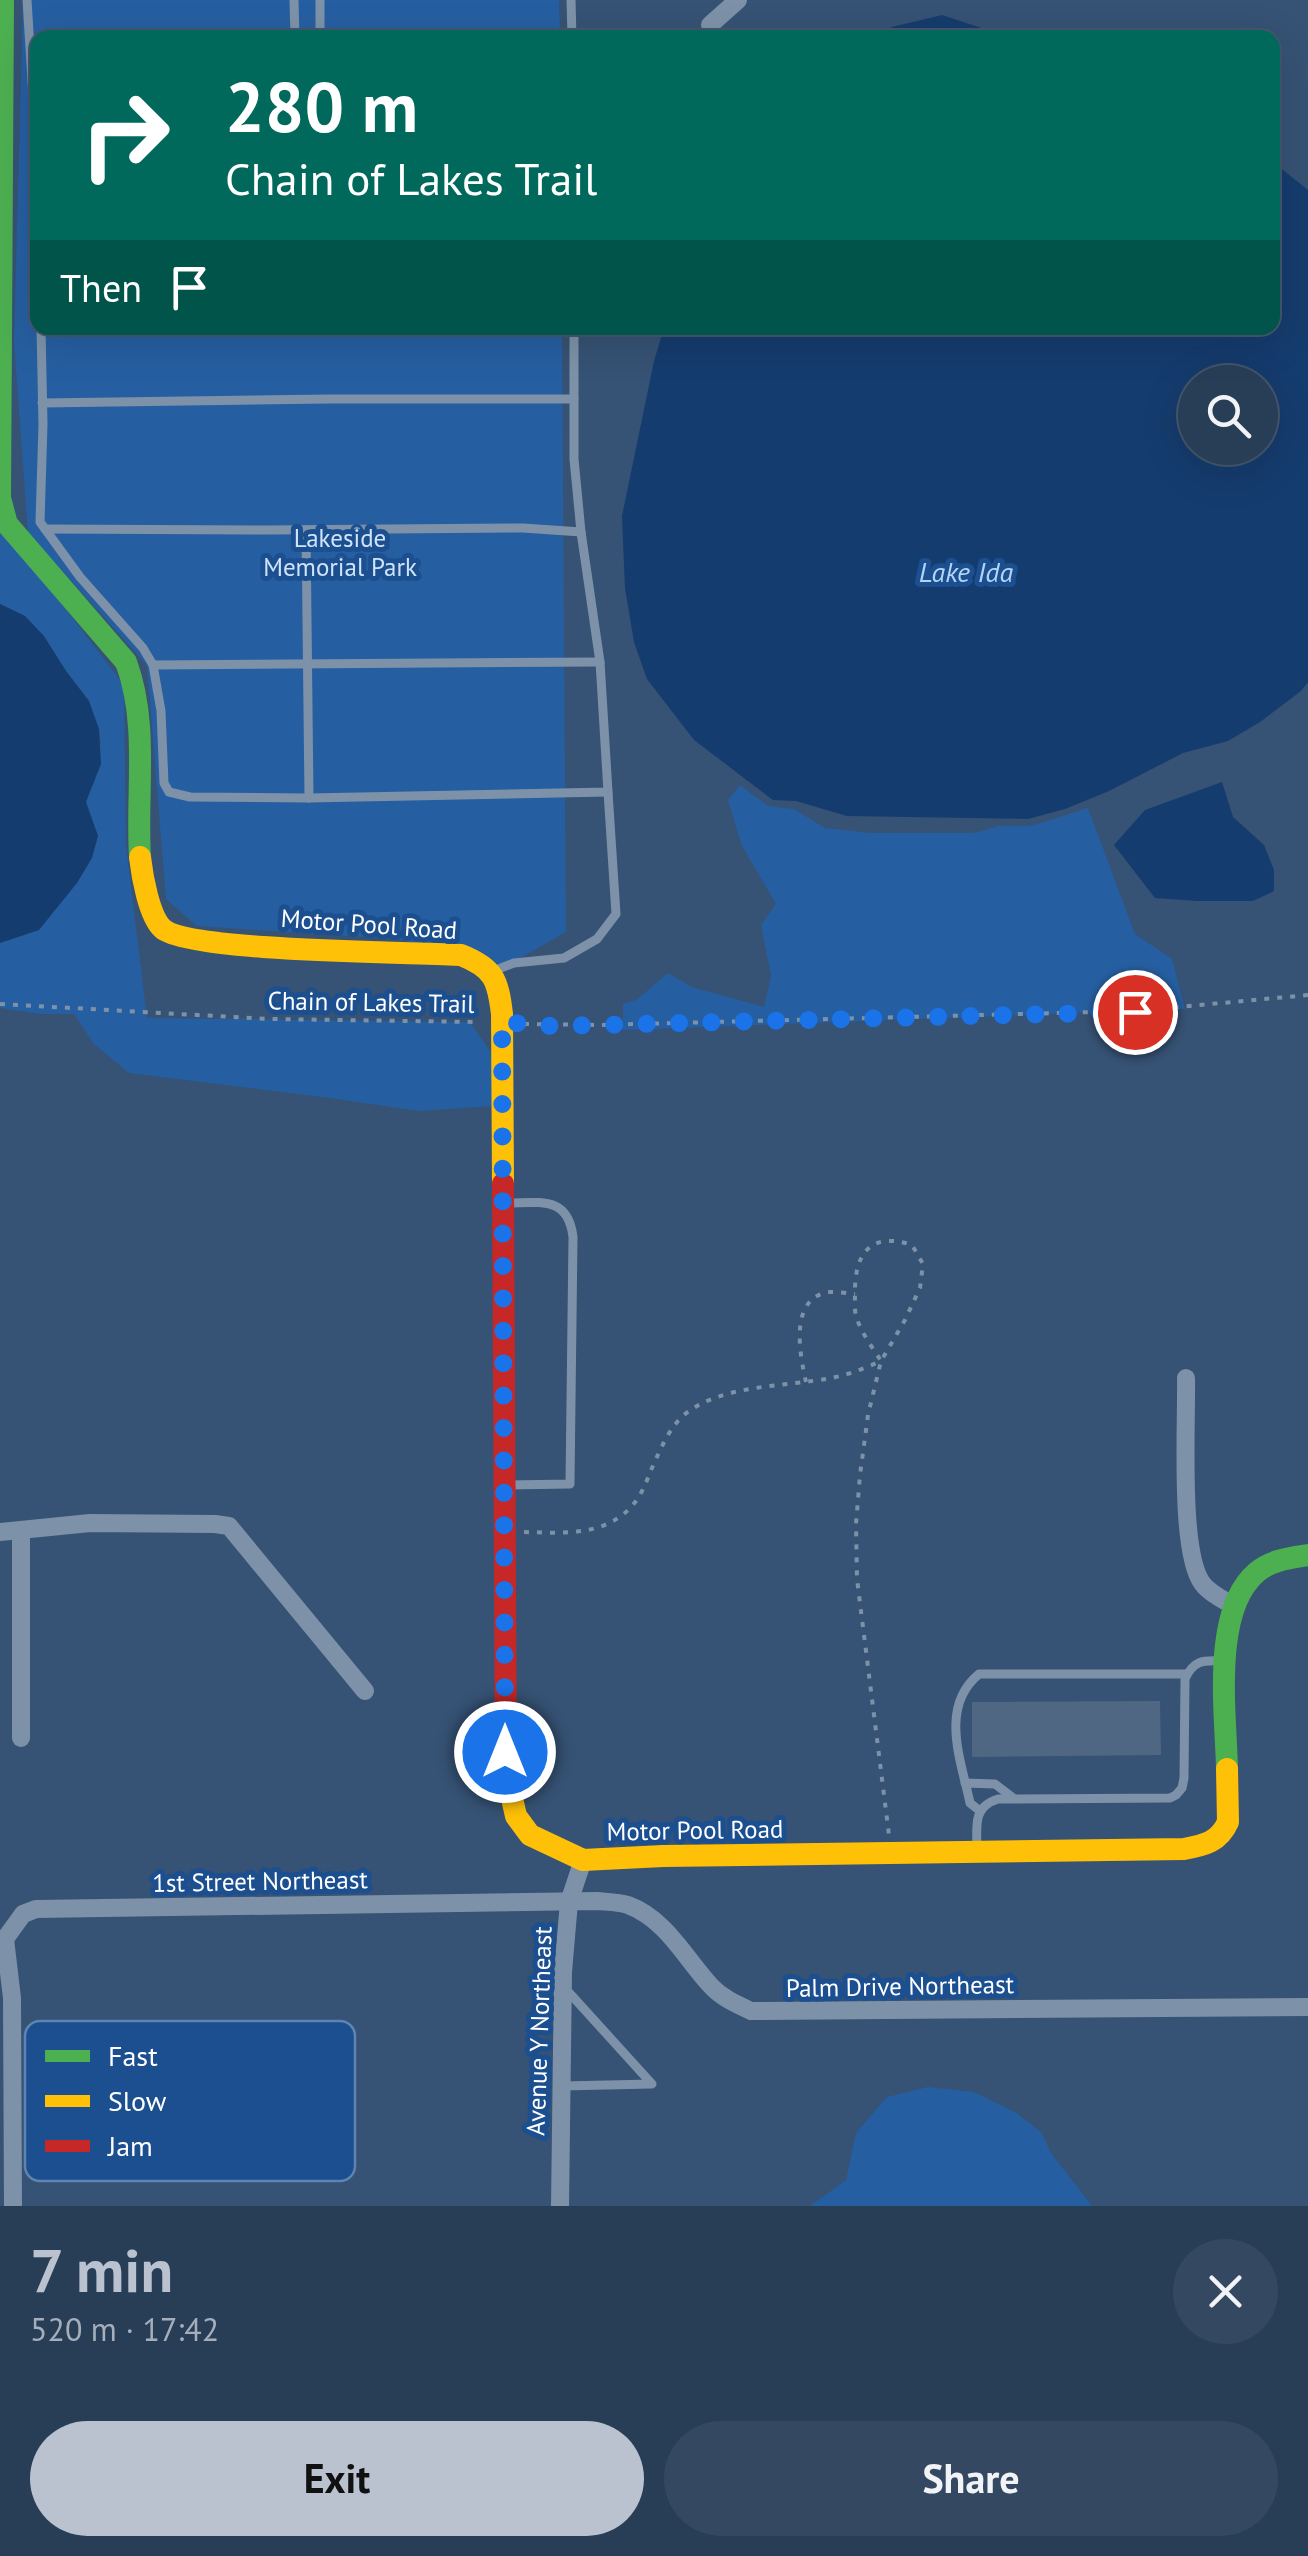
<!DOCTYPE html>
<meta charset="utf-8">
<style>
body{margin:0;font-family:"PT Sans",sans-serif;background:#344961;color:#f1f3f6;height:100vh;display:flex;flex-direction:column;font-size:38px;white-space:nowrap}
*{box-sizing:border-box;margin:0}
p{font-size:32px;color:#a5aeba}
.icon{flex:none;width:55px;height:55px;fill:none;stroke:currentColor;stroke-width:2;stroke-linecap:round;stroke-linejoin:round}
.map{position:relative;height:2206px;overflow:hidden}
.sheet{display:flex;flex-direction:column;background:#283e57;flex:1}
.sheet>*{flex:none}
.hud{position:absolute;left:30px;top:30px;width:1250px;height:305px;border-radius:20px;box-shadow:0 10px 40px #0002,0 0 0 2px #44576d;background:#00695c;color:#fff;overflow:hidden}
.fabs{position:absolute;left:1178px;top:365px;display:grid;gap:20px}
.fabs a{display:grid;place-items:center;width:100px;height:100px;border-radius:50%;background:#283e57;box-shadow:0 10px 40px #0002,0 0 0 2px #44576d;font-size:50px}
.pin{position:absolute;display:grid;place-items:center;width:85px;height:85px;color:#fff;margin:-42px;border:5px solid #fff;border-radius:50%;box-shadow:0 2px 10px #0007}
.me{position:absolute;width:110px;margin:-55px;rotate:0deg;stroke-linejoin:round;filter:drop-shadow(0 0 8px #0008)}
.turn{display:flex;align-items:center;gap:35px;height:210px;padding:0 30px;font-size:45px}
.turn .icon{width:130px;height:130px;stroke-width:2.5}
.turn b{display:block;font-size:70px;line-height:85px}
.then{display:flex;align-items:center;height:95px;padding:0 30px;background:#0003;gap:20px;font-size:38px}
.round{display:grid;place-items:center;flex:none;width:105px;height:105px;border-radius:52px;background:#344961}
.overview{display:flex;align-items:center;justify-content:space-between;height:170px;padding:0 30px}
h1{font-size:60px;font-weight:700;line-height:75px;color:#b9c2ce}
.button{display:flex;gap:20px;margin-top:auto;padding:20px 30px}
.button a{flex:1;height:115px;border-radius:60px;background:#b9c2ce;color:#111;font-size:40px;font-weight:700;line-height:115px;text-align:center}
.button a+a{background:#344961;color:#f1f3f6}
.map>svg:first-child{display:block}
.green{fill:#265fa1}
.water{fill:#153c6e;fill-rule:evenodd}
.building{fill:#506783}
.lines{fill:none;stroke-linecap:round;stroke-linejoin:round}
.path{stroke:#7d92a8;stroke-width:4;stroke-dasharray:5 8;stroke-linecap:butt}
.lane{stroke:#7d92a8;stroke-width:9}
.street{stroke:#7d92a8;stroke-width:18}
.fast{stroke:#4caf50;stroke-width:22}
.slow{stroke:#ffc107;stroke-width:22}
.jam{stroke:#c62828;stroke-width:22}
.route{stroke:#1a73e8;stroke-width:18;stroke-dasharray:0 32.4}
.labels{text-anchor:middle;stroke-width:10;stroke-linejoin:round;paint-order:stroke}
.park-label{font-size:25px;fill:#cfe3fa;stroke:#1b4f8f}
.street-label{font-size:25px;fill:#fff;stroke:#1b4f8f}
.water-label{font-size:28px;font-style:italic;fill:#b5d3f5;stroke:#1b4f8f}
.key{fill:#1b4f8f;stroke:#5f84b1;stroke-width:2.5}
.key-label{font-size:28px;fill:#fff}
</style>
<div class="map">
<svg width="1308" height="2206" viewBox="0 0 1308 2206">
<rect width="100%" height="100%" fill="#365274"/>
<!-- green -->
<g class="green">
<polygon points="23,0 559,0 560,37 38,38 38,328 562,328 566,932 506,966 397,939 197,926 166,899 147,665 28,533 14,342"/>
<polygon points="0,531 61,603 124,685 126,845 147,1018 470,1022 492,1054 492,1106 418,1111 323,1097 129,1073 94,1044 74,1014 40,1014 0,1008 0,943 39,930 98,836 86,802 101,742 89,701 25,616 0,604"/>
<polygon points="740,785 768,806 794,809 825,828 871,833 974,833 999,826 1031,826 1088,808 1135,934 1172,959 1185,1009 623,1030 623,1004 636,1000 668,973 692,987 764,1007 771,976 761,925 776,904 742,846 728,800"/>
<polygon points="928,2087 974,2092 1015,2112 1041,2132 1051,2153 1092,2206 810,2206 846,2180 856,2133 887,2097"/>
</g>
<!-- water -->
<g class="water">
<polygon points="942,15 1009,37 870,37 892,27"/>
<path d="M1273 162 1308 190V682L1301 691 1260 722 1228 741 1183 753 1109 791 1065 809 1028 819 847 816 796 801 773 800 694 740 647 679 634 642 625 588 622 516 654 361 664 328H1272ZM1260 382V448H1195V382Z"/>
<polygon points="0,604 25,616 44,636 66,671 89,701 99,729 101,764 86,802 98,836 92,858 77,883 39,930 0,943"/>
<polygon points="1222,782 1233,817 1264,845 1274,870 1274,891 1253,901 1197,901 1155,898 1114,845 1145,810"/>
</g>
<!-- building -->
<polygon class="building" points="1160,1701 1161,1755 972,1757 972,1702"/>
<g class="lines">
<!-- path -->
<g class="path">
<polyline points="0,1004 269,1019 480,1022"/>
<polyline points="524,1024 599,1025 1135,1011 1308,995"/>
<path d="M806 1382C800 1355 788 1297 830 1292 838 1292 847 1293 855 1294"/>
<path d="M524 1532C565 1533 609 1537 636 1501 645 1489 649 1473 656 1459 663 1444 671 1426 684 1415 721 1384 785 1387 831 1378 848 1375 865 1368 881 1361 873 1348 862 1334 857 1319 854 1311 855 1302 855 1295 854 1254 870 1231 912 1245L923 1264 920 1288 905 1320 881 1361 868 1415 860 1475 856 1524 857 1579 889 1835"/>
</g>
<!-- lane -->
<g class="lane">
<polyline points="27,0 32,80 35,80"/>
<polyline points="294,0 295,38"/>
<polyline points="320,0 320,38"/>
<polyline points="571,0 572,38"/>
<polyline points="32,80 38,212"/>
<polyline points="41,328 43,424 40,522 80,577 143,648 153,665 161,711 164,783 169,792 190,797 309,798 608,792 600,662 581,532 574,459 574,328"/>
<polyline points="42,403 329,399 574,399"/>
<polyline points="45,529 269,530 523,528 581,532"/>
<polyline points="306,530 309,798"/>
<polyline points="153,665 600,662"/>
<polyline points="493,971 514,963 564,958 597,939 616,914 608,792"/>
<path d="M506 1203C539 1203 568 1195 573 1237L570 1484 506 1485"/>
<polyline points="965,1783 995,1784 1012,1797"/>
<path d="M980 1811 970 1803C961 1760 939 1707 979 1674H1187"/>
<path d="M977 1850C977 1827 972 1807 998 1799L1170 1798 1176 1795 1182 1788 1184 1778 1185 1679C1193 1661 1202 1660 1221 1661"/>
<polyline points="562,2086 652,2084 564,1987"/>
</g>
<!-- street -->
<g class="street">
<polyline points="710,25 738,0"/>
<path d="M1186 1378C1187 1423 1179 1551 1202 1583 1209 1593 1224 1600 1234 1606"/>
<polyline points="0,1532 90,1523 215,1524 229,1526 365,1691"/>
<polyline points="21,1738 21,1531"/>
<path d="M0 1939H5L23 1914 36 1909 597 1901C607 1902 618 1902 628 1905 666 1919 685 1958 711 1986 722 1998 736 2004 751 2011L1308 2007"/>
<polyline points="5,1939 12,1998 13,2206"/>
<polyline points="560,2206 563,1972 569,1902 583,1860"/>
</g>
<!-- fast -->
<g class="fast">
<path d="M3 0 0 498 7 524 126 662C149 724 136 792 140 857"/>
<path d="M1227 1769C1226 1715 1211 1610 1257 1572 1271 1560 1290 1558 1308 1555"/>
</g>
<!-- slow -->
<g class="slow">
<path d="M140 857C142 875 149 917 163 929 191 952 412 952 461 955 494 968 498 980 502 1014L503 1184"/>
<path d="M506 1772 516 1816 530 1835 583 1860 663 1856 1184 1849C1205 1845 1219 1842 1228 1822L1227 1769"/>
</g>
<!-- jam -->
<polyline class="jam" points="503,1184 506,1772"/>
</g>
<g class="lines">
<!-- route -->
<polyline class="route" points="505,1752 502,1022 551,1026 599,1025 1135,1012"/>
</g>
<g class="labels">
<!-- park labels -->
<g class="park-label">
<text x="340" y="547">Lakeside<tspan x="340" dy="29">Memorial Park</tspan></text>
</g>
<!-- street labels -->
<g class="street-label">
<text transform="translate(369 924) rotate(4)" y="9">Motor Pool Road</text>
<text transform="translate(371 1002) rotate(1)" y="9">Chain of Lakes Trail</text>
<text transform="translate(695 1830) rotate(-1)" y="9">Motor Pool Road</text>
<text transform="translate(260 1881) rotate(-1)" y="9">1st Street Northeast</text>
<text transform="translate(900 1986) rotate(-1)" y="9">Palm Drive Northeast</text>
<text transform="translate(539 2031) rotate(-88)" y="9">Avenue Y Northeast</text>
</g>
<!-- water labels -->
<g class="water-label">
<text x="966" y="582">Lake Ida</text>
</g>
</g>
<!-- legend -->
<rect x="25" y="2021" width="330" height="160" rx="15" class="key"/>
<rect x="45" y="2050" width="45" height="12" fill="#4caf50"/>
<rect x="45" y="2095" width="45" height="12" fill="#ffc107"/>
<rect x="45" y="2140" width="45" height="12" fill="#c62828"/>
<g class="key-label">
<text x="108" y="2066">Fast</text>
<text x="108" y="2111">Slow</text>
<text x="108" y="2156">Jam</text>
</g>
</svg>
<div class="fabs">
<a><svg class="icon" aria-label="search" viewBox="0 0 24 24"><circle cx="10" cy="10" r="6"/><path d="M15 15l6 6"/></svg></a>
</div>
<div class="pin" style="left:1135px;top:1012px;background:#d93025"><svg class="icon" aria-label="arrive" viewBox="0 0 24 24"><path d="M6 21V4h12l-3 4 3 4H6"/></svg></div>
<svg class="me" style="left:505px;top:1752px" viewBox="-20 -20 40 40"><circle r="17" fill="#1a73e8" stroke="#fff" stroke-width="3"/><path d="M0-11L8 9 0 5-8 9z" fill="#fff"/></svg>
<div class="hud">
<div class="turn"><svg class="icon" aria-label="right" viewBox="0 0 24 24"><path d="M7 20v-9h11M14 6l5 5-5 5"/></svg><div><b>280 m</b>Chain of Lakes Trail</div></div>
<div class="then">Then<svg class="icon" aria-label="arrive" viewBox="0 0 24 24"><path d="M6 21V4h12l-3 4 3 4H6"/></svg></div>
</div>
</div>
<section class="sheet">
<div class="overview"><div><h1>7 min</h1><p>520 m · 17:42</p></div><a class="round"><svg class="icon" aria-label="close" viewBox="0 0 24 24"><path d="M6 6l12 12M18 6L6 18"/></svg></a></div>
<div class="button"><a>Exit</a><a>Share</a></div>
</section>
